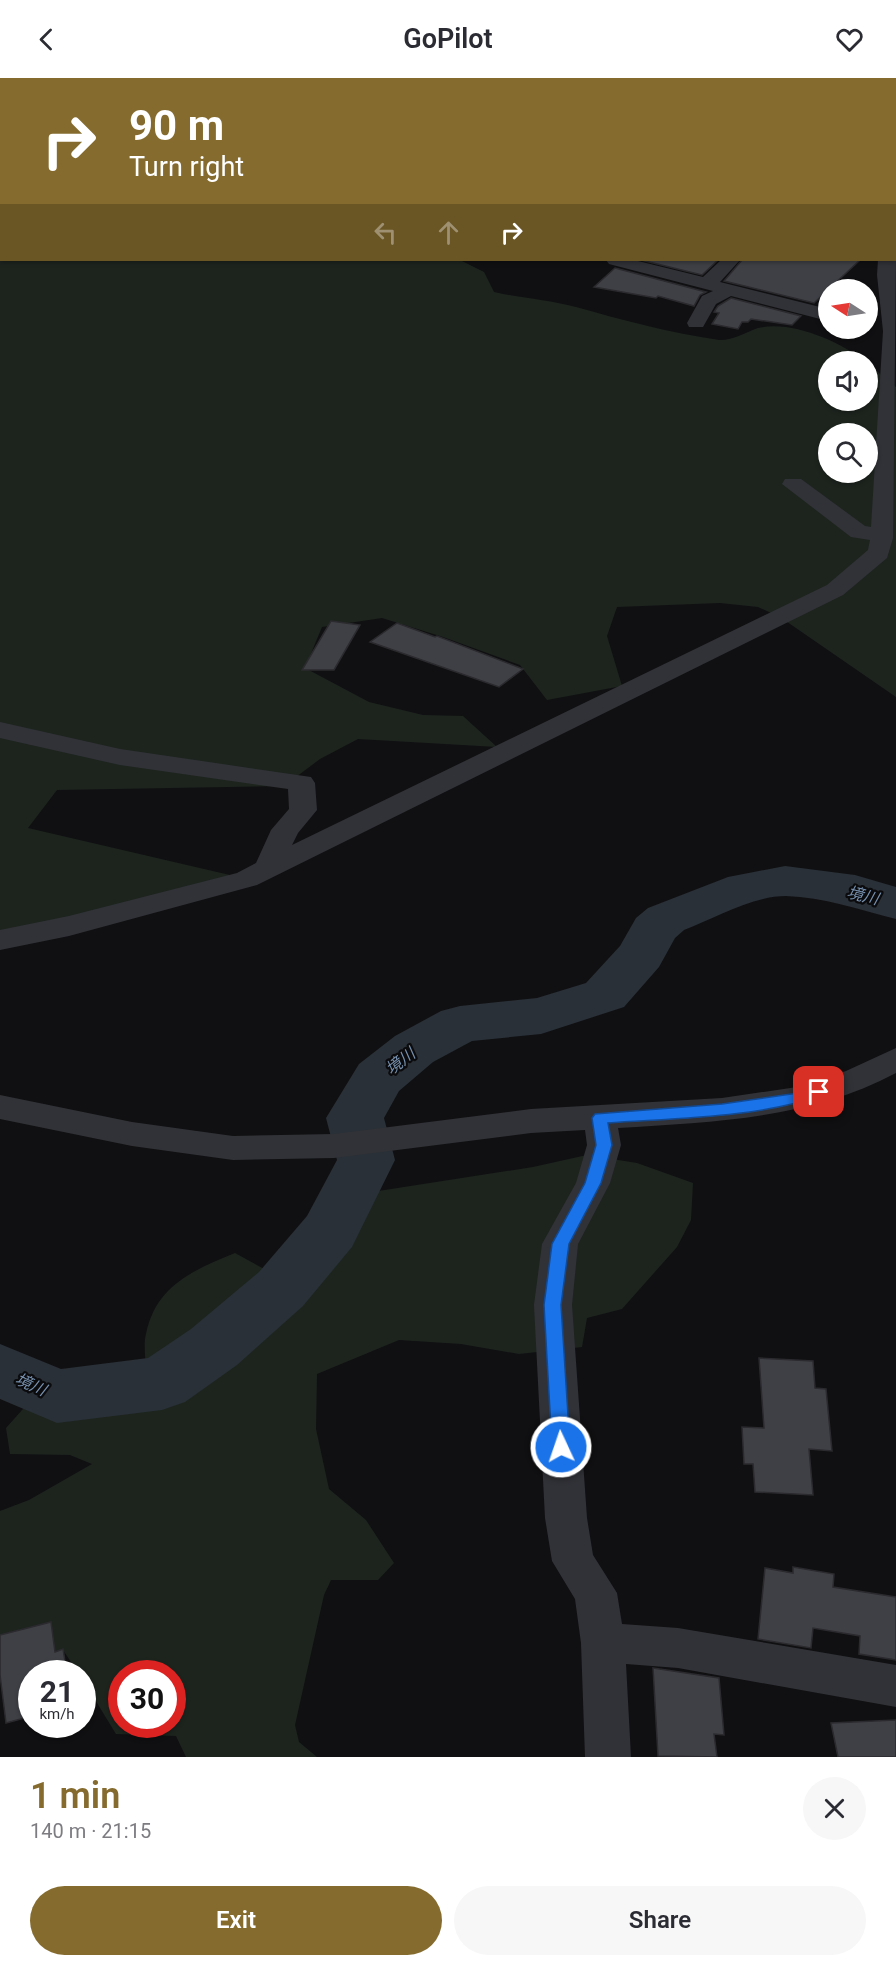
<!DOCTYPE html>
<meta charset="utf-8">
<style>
body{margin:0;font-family:Roboto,"Noto Sans JP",sans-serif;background:#f7f7f7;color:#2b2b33;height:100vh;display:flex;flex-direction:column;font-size:22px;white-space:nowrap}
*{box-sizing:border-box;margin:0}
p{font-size:20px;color:#7c7c81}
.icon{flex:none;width:33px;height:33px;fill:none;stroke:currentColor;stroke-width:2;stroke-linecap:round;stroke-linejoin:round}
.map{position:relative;height:1679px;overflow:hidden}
.side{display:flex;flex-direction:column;background:#fff;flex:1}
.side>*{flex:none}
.top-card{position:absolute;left:0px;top:0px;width:897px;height:183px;box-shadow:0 2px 4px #0004;background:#856b2e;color:#fff;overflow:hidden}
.needle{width:39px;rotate:282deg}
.buttons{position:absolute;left:818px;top:201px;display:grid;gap:12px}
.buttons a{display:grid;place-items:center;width:60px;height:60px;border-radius:50%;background:#fff;box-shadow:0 2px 4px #0004;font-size:30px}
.speed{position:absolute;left:18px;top:1582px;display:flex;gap:12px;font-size:30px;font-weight:700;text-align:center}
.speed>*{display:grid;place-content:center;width:78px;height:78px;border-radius:50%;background:#fff;box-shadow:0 2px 4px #0004;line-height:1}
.speed small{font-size:15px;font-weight:400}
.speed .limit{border:9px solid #d22;background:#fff;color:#111}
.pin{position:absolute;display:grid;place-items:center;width:51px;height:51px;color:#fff;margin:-26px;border-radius:12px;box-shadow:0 3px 9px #0006}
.me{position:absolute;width:66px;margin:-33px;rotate:357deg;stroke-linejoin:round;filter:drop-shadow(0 0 4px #0008)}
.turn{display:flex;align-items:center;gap:21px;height:126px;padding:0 30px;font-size:27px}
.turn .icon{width:78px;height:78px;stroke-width:2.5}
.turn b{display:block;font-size:42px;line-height:51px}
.lanes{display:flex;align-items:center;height:57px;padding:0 30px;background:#0003;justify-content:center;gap:30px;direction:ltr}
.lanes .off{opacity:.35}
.round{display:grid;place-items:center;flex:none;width:63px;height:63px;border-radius:32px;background:#f7f7f7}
.head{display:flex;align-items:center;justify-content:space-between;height:102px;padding:0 30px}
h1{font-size:36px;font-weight:600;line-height:45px;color:#856b2e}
.cta{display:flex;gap:12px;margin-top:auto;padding:12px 30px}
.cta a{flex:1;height:69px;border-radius:36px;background:#856b2e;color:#fff;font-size:24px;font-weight:600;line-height:69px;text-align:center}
.cta a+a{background:#f7f7f7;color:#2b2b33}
header{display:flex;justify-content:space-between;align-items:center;height:78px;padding:0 30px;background:#fff;font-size:27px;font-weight:600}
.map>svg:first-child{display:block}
.green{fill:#1d241e;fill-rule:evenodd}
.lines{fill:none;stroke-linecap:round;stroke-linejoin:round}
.river{fill:#293037;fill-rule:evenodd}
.building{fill:#3f4045;stroke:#2b2a2e;stroke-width:1.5}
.minor{fill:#313237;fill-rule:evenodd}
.route{fill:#1a73e8;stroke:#114b97;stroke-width:1.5}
.labels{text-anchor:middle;stroke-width:4.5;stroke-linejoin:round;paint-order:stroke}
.water-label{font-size:16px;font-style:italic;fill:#7791af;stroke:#0b0b0d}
</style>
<header><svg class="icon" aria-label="back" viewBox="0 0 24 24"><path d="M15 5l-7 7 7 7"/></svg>GoPilot<svg class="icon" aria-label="heart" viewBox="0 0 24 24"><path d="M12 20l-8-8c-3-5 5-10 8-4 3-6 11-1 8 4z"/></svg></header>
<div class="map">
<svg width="896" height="1679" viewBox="0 0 896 1679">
<rect width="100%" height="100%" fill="#101012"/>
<!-- green -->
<g class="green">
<path d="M0 0H765L2 2V182H460L484 194 494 214C521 220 549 222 576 229 622 242 671 255 719 262 731 263 747 254 758 250 791 242 839 263 865 283L828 284V322H867V285L896 309V619L780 539 758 529 720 525 617 529 607 558 622 608 547 622 520 587 443 559 382 540 322 549 305 590 369 624 423 637 463 638 497 669 358 661 320 681 284 708 57 712 28 750 247 801 0 857ZM828 356H867V394H828Z"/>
<path d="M587 1077 637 1085 693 1105 691 1142 677 1169 622 1231 587 1240 582 1269 519 1276 461 1266 399 1262 317 1296 316 1351 329 1411 366 1442 394 1485 378 1502H331L324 1517 295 1647 299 1664 317 1679H186L176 1658 116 1656 83 1602 82 1596H79L63 1572 55 1574 50 1545 0 1557V1433L29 1422 92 1386 70 1377 10 1376 6 1350 31 1322 84 1295 146 1293C146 1282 143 1267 146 1256 156 1207 194 1192 235 1175L266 1192 311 1198 344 1148 372 1114 533 1089ZM122 1596H172V1647H122Z"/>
</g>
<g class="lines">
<!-- river -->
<path class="river" d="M785 788 855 797 896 809V841C860 832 823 819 786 818 752 818 715 840 684 852L675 860 659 889 624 929 541 956 472 963 433 984 399 1013 384 1040 395 1082 352 1169 303 1228 237 1287 185 1324 162 1332 57 1345 0 1321V1266L61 1291 148 1280 191 1251 259 1194 307 1138 337 1082 326 1040 359 986 395 958 441 933 460 928 537 920 586 905 620 868 636 840 648 830 728 799Z"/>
</g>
<!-- building -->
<g class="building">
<polygon points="641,182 718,182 702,197"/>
<polygon points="742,182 860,182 814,225 724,203"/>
<polygon points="615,190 706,214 700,217 694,228 658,218 656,220 594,209"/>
<polygon points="731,220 801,238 792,247 751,241 748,244 742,244 738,251 712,246 719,235 714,234 718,228"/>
<polygon points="331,543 360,547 334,592 302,592"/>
<polygon points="397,545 435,559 437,558 523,591 499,609 370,564"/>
<polygon points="759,1280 813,1283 815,1310 826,1311 832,1373 809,1371 813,1417 755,1414 753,1386 744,1386 742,1349 764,1350"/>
<polygon points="793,1489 834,1496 833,1509 896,1519 896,1582 859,1576 860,1558 813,1550 811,1570 758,1561 765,1490 793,1495"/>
<polygon points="51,1544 55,1574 63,1571 67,1596 32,1596 32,1638 6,1645 0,1597 0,1557"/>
<polygon points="653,1590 719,1600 724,1657 714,1656 717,1679 658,1678"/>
<polygon points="896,1642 896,1679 838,1679 831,1645"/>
</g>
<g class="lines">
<!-- minor -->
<g class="minor">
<rect x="0" y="67" width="2" height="10"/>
<polygon points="896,181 893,460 887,480 843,517 257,807 69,858 0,872 0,852 69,838 237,795 256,785 271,752 289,731 288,711 120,687 0,660 0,644 120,671 311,699 315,705 317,732 298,755 292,767 827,507 868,472 870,462 851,459 782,406 785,401 801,401 865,448 871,449 883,253 877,197 878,182"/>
<polygon points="606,182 634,182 703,199 721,182 740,182 720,204 828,231 828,243 731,218 716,226 703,249 689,249 687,245 702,218 713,213 609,186"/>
<path d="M896 970V995C810 1041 714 1044 618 1050L621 1067 610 1105 578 1166 572 1227 587 1440 593 1477 617 1515 622 1546 678 1550 896 1587V1629L678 1590 626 1586 631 1679H585L581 1565 575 1521 552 1483 545 1440 534 1227 542 1166 576 1105 587 1067 585 1052 531 1055 334 1080 233 1082 132 1068 0 1041V1017L132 1044 233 1058 334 1056 531 1031 722 1020 797 1009 846 993Z"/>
</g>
</g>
<!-- route -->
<path class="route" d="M819 1008 826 1014 824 1017C755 1040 680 1040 608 1045L612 1067 601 1105 569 1166 561 1227 570 1369 568 1375 561 1377 555 1375 552 1369 544 1227 552 1166 585 1105 596 1067 592 1040 595 1036 722 1026 798 1015Z"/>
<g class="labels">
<!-- water labels -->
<g class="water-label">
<text transform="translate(863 817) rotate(14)" y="6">境川</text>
<text transform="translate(400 983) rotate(-38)" y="6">境川</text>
<text transform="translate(31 1306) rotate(24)" y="6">境川</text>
</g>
</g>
</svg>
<div class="buttons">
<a><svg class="needle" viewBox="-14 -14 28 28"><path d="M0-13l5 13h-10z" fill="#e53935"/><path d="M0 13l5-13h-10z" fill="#7c7c81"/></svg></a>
<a><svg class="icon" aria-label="sound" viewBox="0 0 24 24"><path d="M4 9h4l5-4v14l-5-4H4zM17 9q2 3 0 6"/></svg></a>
<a><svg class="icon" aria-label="search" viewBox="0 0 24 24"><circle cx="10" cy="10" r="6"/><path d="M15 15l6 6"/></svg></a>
</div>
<div class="speed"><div>21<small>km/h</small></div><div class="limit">30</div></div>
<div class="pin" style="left:819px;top:1014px;background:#d93025"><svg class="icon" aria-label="arrive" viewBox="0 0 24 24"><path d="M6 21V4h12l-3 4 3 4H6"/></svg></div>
<svg class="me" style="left:561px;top:1369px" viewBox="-20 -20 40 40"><circle r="17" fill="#1a73e8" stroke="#fff" stroke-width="3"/><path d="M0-11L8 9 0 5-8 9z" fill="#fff"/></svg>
<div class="top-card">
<div class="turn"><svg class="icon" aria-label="right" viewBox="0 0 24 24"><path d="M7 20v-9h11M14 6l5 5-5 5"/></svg><div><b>90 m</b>Turn right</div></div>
<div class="lanes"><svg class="icon off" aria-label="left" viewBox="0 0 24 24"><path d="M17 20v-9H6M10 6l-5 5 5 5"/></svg><svg class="icon off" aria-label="ahead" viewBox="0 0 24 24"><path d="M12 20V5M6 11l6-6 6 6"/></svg><svg class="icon" aria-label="right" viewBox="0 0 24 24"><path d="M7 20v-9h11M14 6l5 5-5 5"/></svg></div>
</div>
</div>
<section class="side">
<div class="head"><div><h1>1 min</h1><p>140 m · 21:15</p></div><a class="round"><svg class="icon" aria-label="close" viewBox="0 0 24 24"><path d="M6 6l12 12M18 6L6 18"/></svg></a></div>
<div class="cta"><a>Exit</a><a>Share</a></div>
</section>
